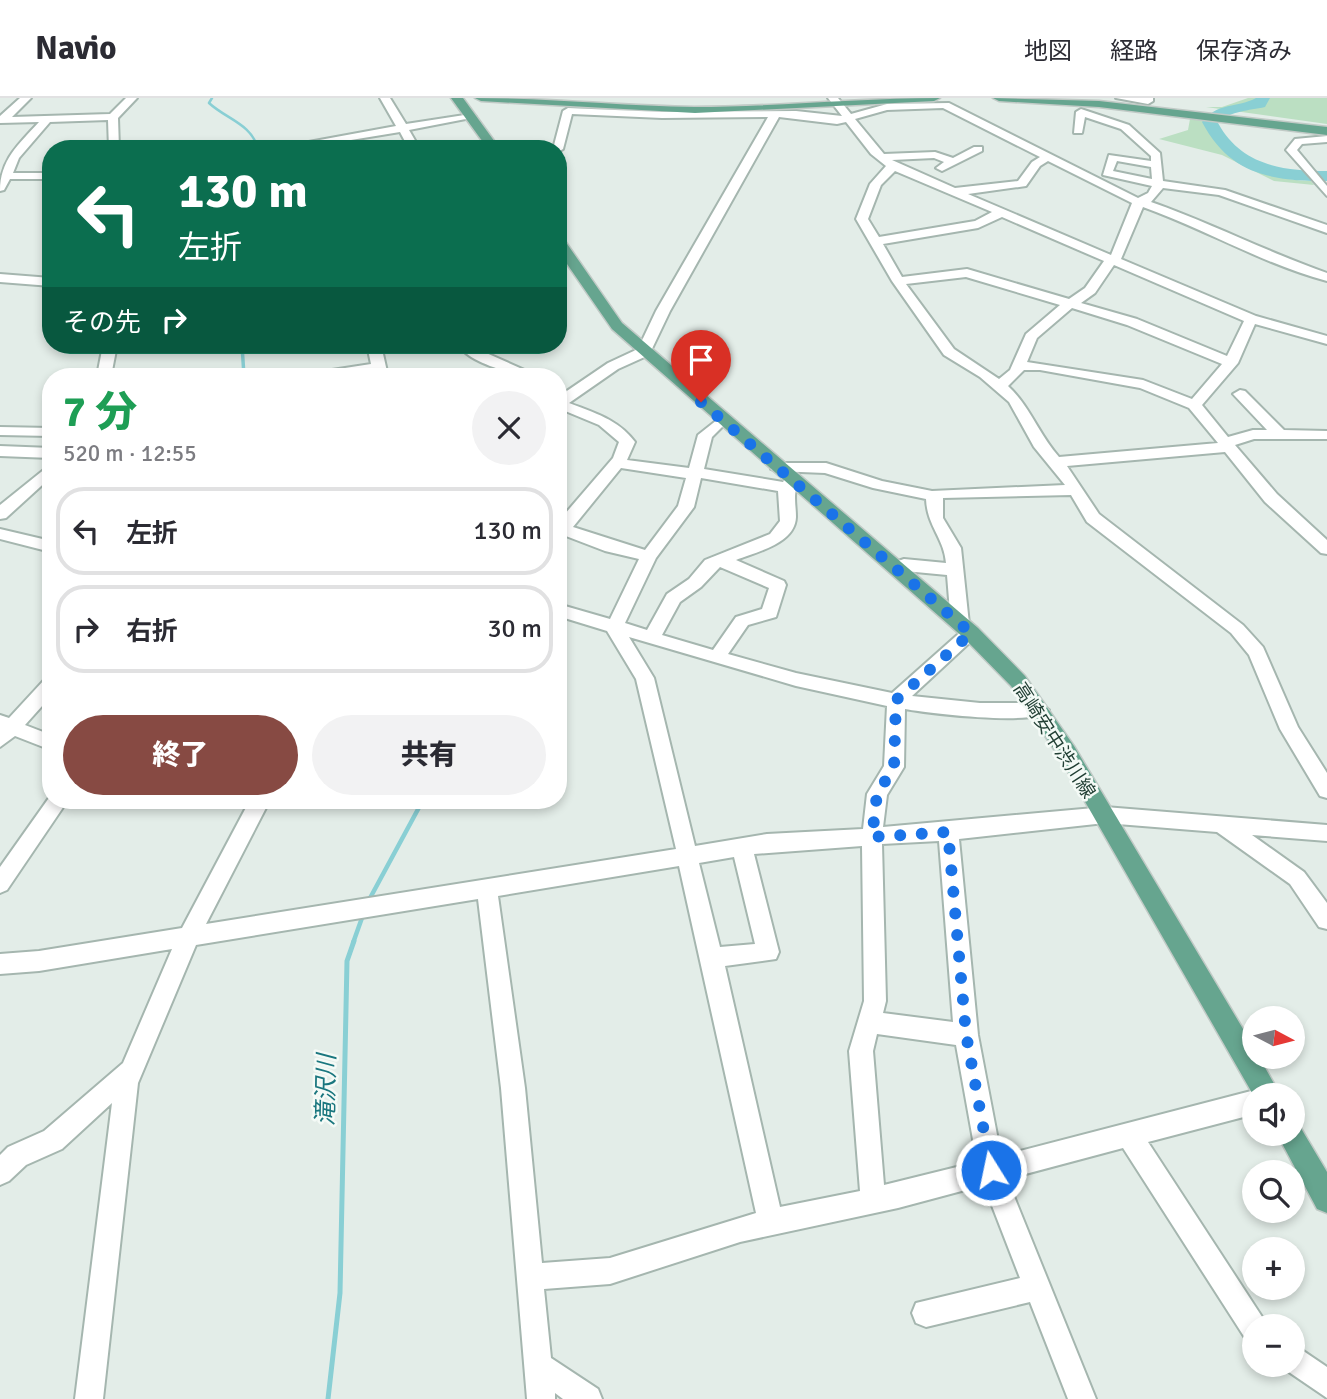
<!DOCTYPE html>
<html lang="ja">
<meta charset="utf-8">
<style>
body{margin:0;font-family:Signika,"Noto Sans JP",sans-serif;background:#f2f2f3;color:#2b2b33;height:100vh;display:flex;flex-direction:column;font-size:26px;white-space:nowrap}
*{box-sizing:border-box;margin:0}
p{font-size:23px;color:#7c7c81}
.icon{flex:none;width:38px;height:38px;fill:none;stroke:currentColor;stroke-width:2;stroke-linecap:round;stroke-linejoin:round}
.map{position:relative;flex:1;overflow:hidden}
.side{position:absolute;left:42px;top:270px;width:525px;height:441px;display:flex;flex-direction:column;background:#fff;border-radius:28px;box-shadow:0 4px 10px #0003}
.side>*{flex:none}
.hud{position:absolute;left:42px;top:42px;width:525px;height:214px;border-radius:28px;box-shadow:0 4px 10px #0003;background:#0b6e4f;color:#fff;overflow:hidden}
.needle{width:46px;rotate:97deg}
.fabs{position:absolute;left:1242px;top:908px;display:grid;gap:14px}
.fabs a{display:grid;place-items:center;width:63px;height:63px;border-radius:50%;background:#fff;box-shadow:0 4px 10px #0003;font-size:35px}
.pin{position:absolute;display:grid;place-items:center;width:60px;height:60px;color:#fff;margin:-72px -30px;border-radius:50% 50% 50% 0;rotate:-45deg;box-shadow:0 0 7px #0007}
.pin .icon{rotate:45deg}
.me{position:absolute;width:77px;margin:-38px;rotate:350deg;stroke-linejoin:round;filter:drop-shadow(0 0 5px #0008)}
.turn{display:flex;align-items:center;gap:24px;height:147px;padding:0 21px;font-size:32px}
.turn .icon{width:91px;height:91px;stroke-width:2.5}
.turn b{display:block;font-size:49px;line-height:60px}
.then{display:flex;align-items:center;height:66px;padding:0 21px;background:#0003;gap:14px;font-size:26px}
.round{display:grid;place-items:center;flex:none;width:74px;height:74px;border-radius:37px;background:#f2f2f3}
.overview{display:flex;align-items:center;justify-content:space-between;height:119px;padding:0 21px}
h1{font-size:42px;font-weight:800;line-height:52px;color:#1e9e55}
.action{display:flex;gap:14px;margin-top:auto;padding:14px 21px}
.action a{flex:1;height:80px;border-radius:42px;background:#874a43;color:#fff;font-size:28px;font-weight:800;line-height:80px;text-align:center}
.action a+a{background:#f2f2f3;color:#2b2b33}
ul{padding:0;list-style:none}
li{display:flex;align-items:center;gap:21px;height:88px;margin:0 14px 10px;padding:0 7px;border:4px solid #e1e1e2;border-radius:28px}
li div{flex:1}
li b{display:block;font-size:26px}
li em{font-style:normal}
header{display:flex;align-items:center;gap:42px;box-sizing:border-box;height:98px;padding:0 35px;background:#fff;border-bottom:2px solid #e1e1e2}
header strong{font-size:33px}
nav{display:flex;gap:38px;margin-inline-start:auto;font-size:24px}
.map>svg:first-child{display:block}
.green{fill:#bbdfc2}
.lines{fill:none;stroke-linecap:round;stroke-linejoin:round}
.stream-far3{stroke:#89cfd4;stroke-width:2.5}
.stream-far2{stroke:#89cfd4;stroke-width:3.5}
.stream-far1{stroke:#89cfd4;stroke-width:4.5}
.stream{stroke:#89cfd4;stroke-width:5}
.river{fill:#89cfd4;fill-rule:evenodd}
.minor-casing{stroke:#a5b6af;stroke-width:4}
.major-casing{stroke:#c1cac6;stroke-width:3}
.minor{fill:#fff;fill-rule:evenodd}
.major{fill:#66a58f;fill-rule:evenodd}
.route{stroke:#1a73e8;stroke-width:12;stroke-dasharray:0 21.6}
.labels{text-anchor:middle;stroke-width:5;stroke-linejoin:round;paint-order:stroke}
.street-label{font-size:19px;fill:#224035;stroke:#f4faf6}
.near-water-label{font-size:24px;font-style:italic;fill:#19767e;stroke:#f4faf6}
</style>
<header>
<strong>Navio</strong>
<nav><a>地図</a><a>経路</a><a>保存済み</a></nav>
</header>
<div class="map">
<svg width="1327" height="1301" viewBox="0 0 1327 1301">
<rect width="100%" height="100%" fill="#e3ede8"/>
<!-- green -->
<g class="green">
<polygon points="1248,0 1327,0 1327,26 1206,9 1222,9"/>
<path d="M1190 21 1207 23C1223 65 1269 82 1311 83L1314 87 1274 83 1222 57 1159 41 1188 32Z"/>
</g>
<g class="lines">
<!-- stream-far3 -->
<path class="stream-far3" d="M212 0 209 5C226 21 252 26 258 51"/>
<!-- stream-far2 -->
<polyline class="stream-far2" points="242,247 244,278"/>
<!-- stream-far1 -->
<g class="stream-far1">
<polyline points="369,802 423,702"/>
<polyline points="353,845 363,817"/>
</g>
<!-- stream -->
<polyline class="stream" points="328,1301 340,1195 347,863 354,843"/>
<!-- river -->
<path class="river" d="M1256 0H1270L1265 9C1248 13 1232 12 1218 25 1241 67 1282 73 1327 73V83C1272 83 1230 77 1202 24 1217 4 1238 10 1256 0Z"/>
<defs>
<g id="minor">
<path d="M20 0H31L12 19 110 16 126 0H137L118 20 119 51H109L108 22 50 24 19 60 13 75H51V81H10L4 92 0 93C0 62 18 47 39 24L0 25V18Z"/>
<polygon points="380,0 390,0 406,26 471,16 476,19 409,32 420,51 409,51 400,34 296,51 276,50 396,28"/>
<path d="M828 0H838L851 16 887 6 949 5 1138 100 1148 95 1152 88 1103 77 1109 57 1151 63V58L1121 31 1085 19 1082 35H1074L1076 14 1081 11 1129 27 1160 55 1163 83 1225 92 1327 127V135L1219 97 1163 90 1151 104C1211 125 1267 154 1327 175V183C1263 166 1205 131 1143 109L1121 161 1256 218 1327 238V246L1255 226 1238 265 1202 307 1228 339 1253 332H1267L1233 296 1240 292 1245 293 1284 332 1327 333V341H1254L1235 347 1277 396 1327 442V456L1321 455 1265 404 1225 354 1067 368 1099 416 1243 527 1263 549 1298 629 1327 675V700L1320 698 1280 631 1249 557 1231 535 1087 424 1071 397 943 400V420L961 450 969 526 966 530 977 531 980 535 912 598 980 605H1040L1049 612C1040 629 927 615 905 611L904 669 887 697 883 729 1105 709 1327 727V743L1252 737 1304 774 1327 805V831L1319 829 1290 786 1217 734 1105 725 959 741 978 937 1001 1058 1255 992 1264 996 1255 998V1016L1148 1044 1268 1228H1255V1244L1245 1240 1123 1050 1007 1081 1096 1301H1068L1030 1204 926 1229 916 1225 912 1215 916 1205 1020 1180 984 1087 898 1110 740 1144 610 1186 544 1191 551 1260 598 1291 602 1301H563L555 1295V1301H527L501 990 478 801 196 847 138 985 103 1301H75L112 1005 62 1051 26 1067 9 1083 0 1087V1057L8 1049 44 1033 123 965 172 851 39 873 0 876V856L39 853 182 830 250 702H270L206 826 676 751 636 581 607 533 558 518V506L610 521 639 461 605 453 558 435V424L613 360 619 344 599 327 558 310V299L608 265 638 251 656 213 768 19 662 20 572 16 563 51 558 54V51H553L563 13 568 10 662 14 796 13 842 18ZM943 10 1040 59 1032 64 1018 83 955 90 892 62 934 60 944 64 936 70 942 73 982 53V49H974L953 60 935 54 884 56 855 21 887 12ZM779 19 837 26 846 24 871 56 886 68 870 86 856 121 892 183 944 257 980 279 1009 304 1034 349 1065 387 932 393 882 383 826 365H771V371L776 373 825 375 873 390 926 401C927 428 944 440 946 465L904 461 889 466 887 470 895 476 905 473 947 477 951 526 954 530 964 531 892 595 796 575 728 556 748 527 776 519 786 487 784 483 736 462C756 454 795 446 796 419 796 405 792 395 800 382L797 379H787L783 384 704 371 712 339 729 322 722 318 698 337 689 370 627 362 635 344C618 321 594 315 569 305L618 271 649 257 670 213ZM1048 63 1132 105 1111 157 968 96 1026 88 1040 68ZM1117 63 1151 69 1152 81 1113 73ZM895 73 992 114 975 123 879 139 868 121 881 87ZM1002 119 1104 163 1085 190 1069 201 967 171 902 179 883 146 978 130ZM1114 167 1244 223 1227 258 1137 221 1081 205 1095 195ZM966 179 1060 207 1026 236 1010 272 999 281 954 251 906 186ZM1072 210 1127 227 1222 266 1192 301 1143 282 1027 264 1037 240ZM1024 272H1040L1140 290 1189 310 1218 345 1059 359C1039 337 1030 308 1008 288ZM621 370 686 380 678 408 645 452 573 429ZM701 380 778 393 780 423 770 436 705 462 689 481 667 496 647 532 625 525 656 460 694 409ZM720 469 769 490 762 511 736 519 713 552 662 537 680 504 701 489ZM629 539 796 588 887 608 884 668 867 696 863 731 767 736 695 748 654 580ZM939 743 953 924 883 915 886 903 882 746ZM862 748 864 903 849 953 860 1093 780 1109 725 868 776 861 779 854 754 756ZM734 759 755 846 720 849 699 765ZM679 768 756 1115 610 1160 542 1165 525 990 498 798ZM877 936 956 947 977 1064 884 1087 873 953Z"/>
<polygon points="1116,0 1153,0 1153,3 1148,6"/>
<polygon points="1327,38 1327,44 1302,46 1297,52 1327,88 1327,98 1286,52 1295,41"/>
<polygon points="0,176 51,180 51,188 0,184"/>
<polygon points="103,247 117,247 111,278 97,278"/>
<polygon points="367,247 381,247 388,278 374,278 373,274 312,278 319,274 371,266"/>
<path d="M459 247H473L475 250 538 278C519 279 468 265 459 247Z"/>
<polygon points="0,329 51,330 51,338 0,337"/>
<polygon points="0,348 51,350 51,360 0,358"/>
<polygon points="51,366 51,379 6,420 0,421 0,407"/>
<polygon points="0,431 51,443 51,454 0,441"/>
<polygon points="51,579 51,598 25,627 51,637 51,652 15,638 0,649 0,617 9,620 45,581"/>
<polygon points="51,697 51,702 68,702 7,792 0,795 0,769"/>
<polygon points="1293,1246 1327,1269 1327,1300 1283,1270 1282,1267 1293,1267"/>
</g>
<g id="major">
<polygon points="451,0 463,0 500,51 488,51"/>
<path d="M475 0C549 0 621 8 694 9 776 9 858 0 940 0L934 3 695 15 481 3Z"/>
<polygon points="993,0 1099,3 1327,29 1327,37 1099,9 999,3"/>
<polygon points="558,139 563,140 622,225 978,530 1025,578 1074,648 1255,951 1255,959 1259,959 1281,998 1255,998 1255,1000 1060,660 1011,588 964,540 612,231 558,153"/>
<polygon points="1293,1024 1299,1027 1327,1074 1327,1115 1317,1111 1277,1036 1293,1036"/>
</g>
</defs>
<!-- minor casing -->
<use href="#minor" class="minor-casing"/>
<!-- major casing -->
<use href="#major" class="major-casing"/>
<!-- minor -->
<use href="#minor" class="minor"/>
<!-- major -->
<use href="#major" class="major"/>
</g>
<g class="lines">
<!-- route -->
<polyline class="route" points="701,304 971,535 896,602 894,669 877,696 872,739 948,734 966,936 991,1072"/>
</g>
<g class="labels">
<!-- street labels -->
<g class="street-label">
<text transform="translate(1055 642) rotate(57)" y="7">高崎安中渋川線</text>
</g>
<!-- near-water labels -->
<g class="near-water-label">
<text transform="translate(326 992) rotate(-89)" y="8">滝沢川</text>
</g>
</g>
</svg>
<div class="fabs">
<a><svg class="needle" viewBox="-14 -14 28 28"><path d="M0-13l5 13h-10z" fill="#e53935"/><path d="M0 13l5-13h-10z" fill="#7c7c81"/></svg></a>
<a><svg class="icon" aria-label="sound" viewBox="0 0 24 24"><path d="M4 9h4l5-4v14l-5-4H4zM17 9q2 3 0 6"/></svg></a>
<a><svg class="icon" aria-label="search" viewBox="0 0 24 24"><circle cx="10" cy="10" r="6"/><path d="M15 15l6 6"/></svg></a>
<a>+</a>
<a>−</a>
</div>
<div class="pin" style="left:701px;top:304px;background:#d93025"><svg class="icon" aria-label="arrive" viewBox="0 0 24 24"><path d="M6 21V4h12l-3 4 3 4H6"/></svg></div>
<svg class="me" style="left:991px;top:1072px" viewBox="-20 -20 40 40"><circle r="17" fill="#1a73e8" stroke="#fff" stroke-width="3"/><path d="M0-11L8 9 0 5-8 9z" fill="#fff"/></svg>
<div class="hud">
<div class="turn"><svg class="icon" aria-label="left" viewBox="0 0 24 24"><path d="M17 20v-9H6M10 6l-5 5 5 5"/></svg><div><b>130 m</b>左折</div></div>
<div class="then">その先<svg class="icon" aria-label="right" viewBox="0 0 24 24"><path d="M7 20v-9h11M14 6l5 5-5 5"/></svg></div>
</div>
<section class="side">
<div class="overview"><div><h1>7 分</h1><p>520 m · 12:55</p></div><a class="round"><svg class="icon" aria-label="close" viewBox="0 0 24 24"><path d="M6 6l12 12M18 6L6 18"/></svg></a></div>
<ul>
<li><svg class="icon" aria-label="left" viewBox="0 0 24 24"><path d="M17 20v-9H6M10 6l-5 5 5 5"/></svg><div><b>左折</b></div><em>130 m</em></li>
<li><svg class="icon" aria-label="right" viewBox="0 0 24 24"><path d="M7 20v-9h11M14 6l5 5-5 5"/></svg><div><b>右折</b></div><em>30 m</em></li>
</ul>
<div class="action"><a>終了</a><a>共有</a></div>
</section>
</div>
